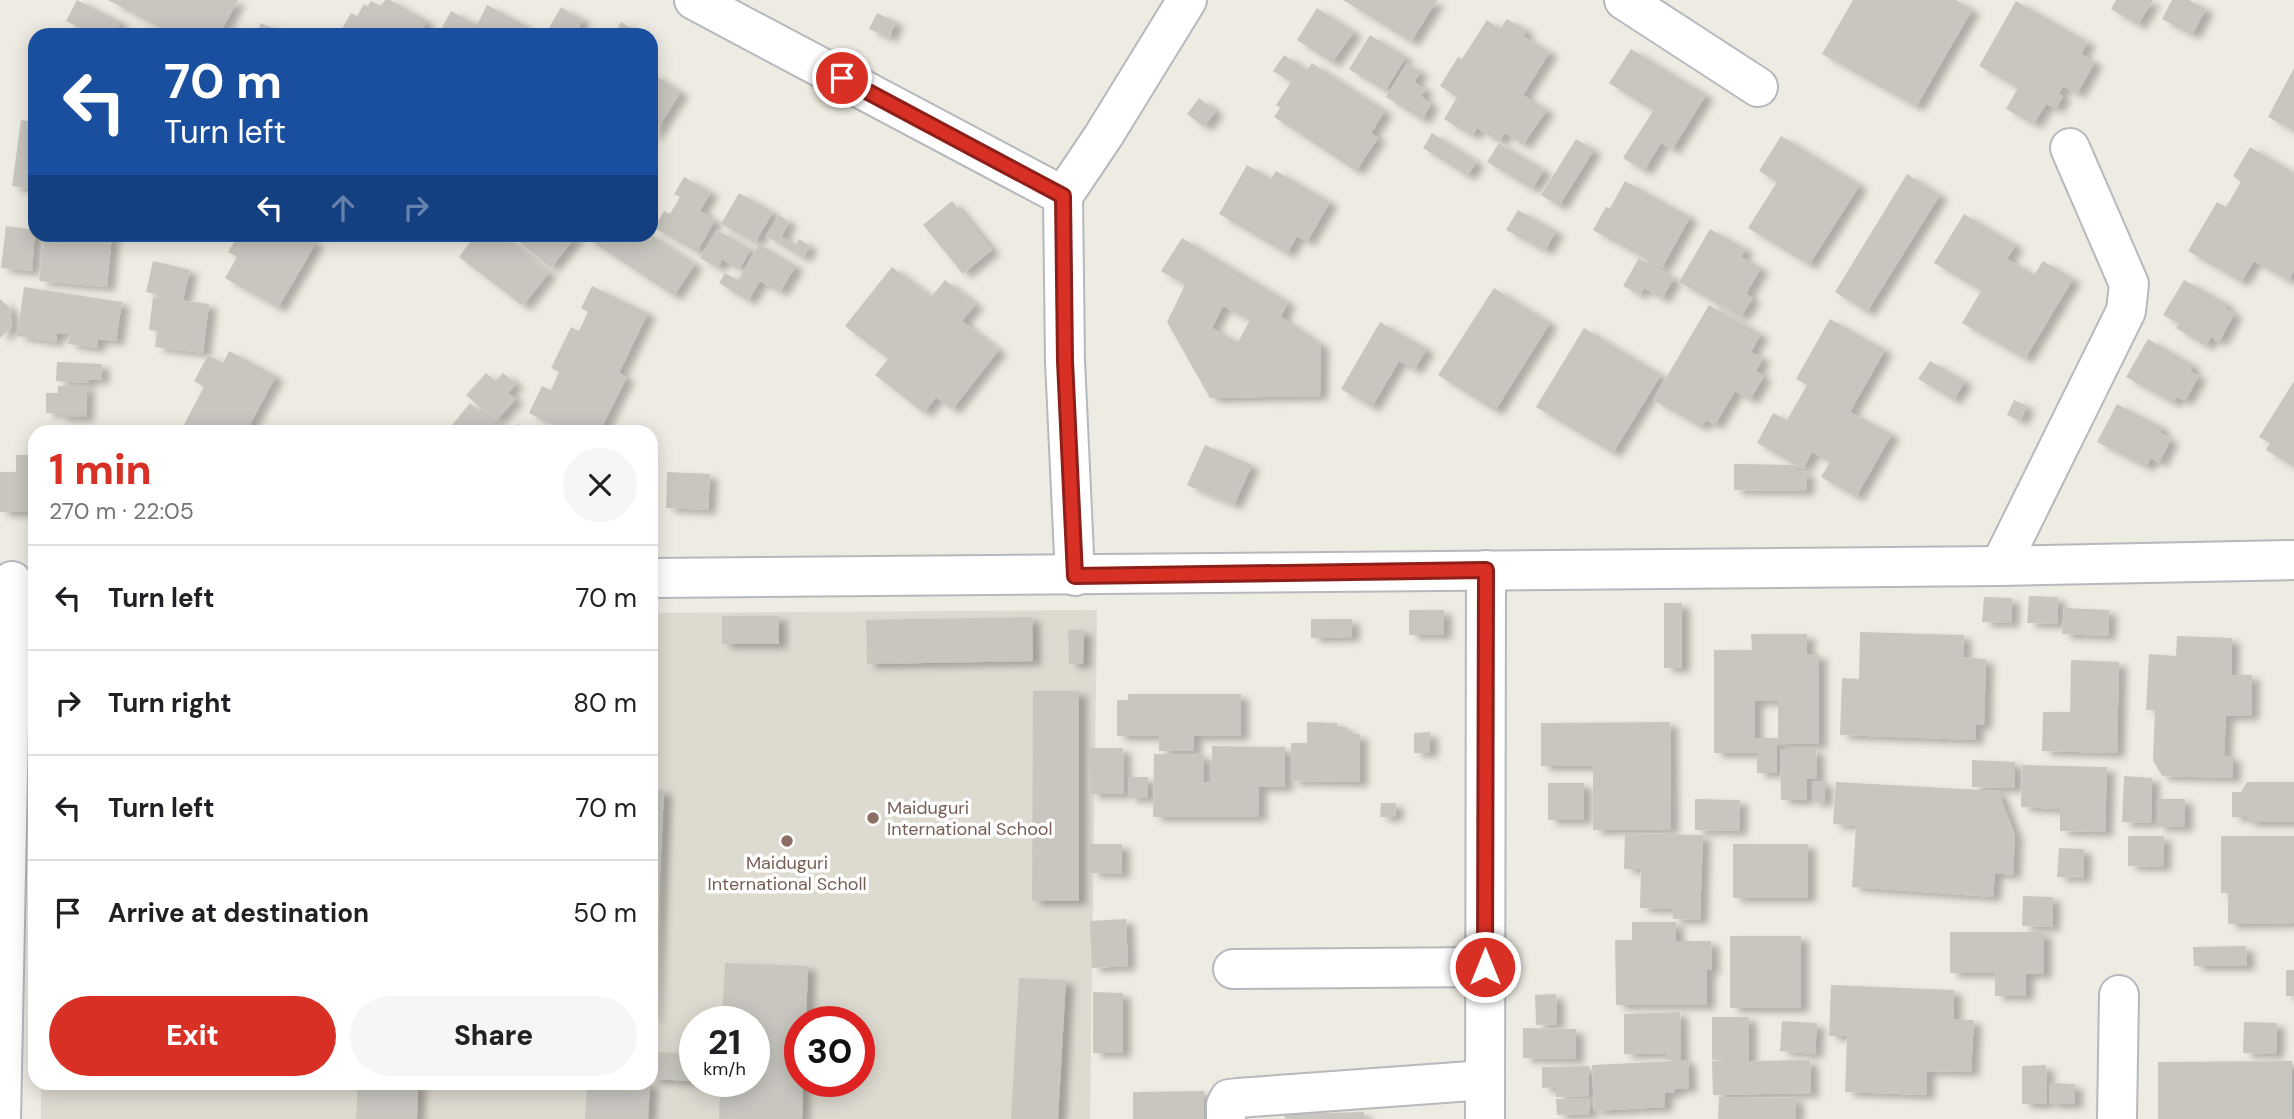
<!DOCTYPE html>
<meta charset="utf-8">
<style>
body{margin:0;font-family:"DM Sans",sans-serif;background:#f6f6f6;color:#202124;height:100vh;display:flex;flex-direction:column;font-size:26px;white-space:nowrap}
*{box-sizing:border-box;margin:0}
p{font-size:23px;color:#757577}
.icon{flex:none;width:38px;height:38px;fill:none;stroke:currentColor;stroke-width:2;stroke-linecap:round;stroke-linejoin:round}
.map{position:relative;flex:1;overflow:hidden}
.drawer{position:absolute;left:28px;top:425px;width:630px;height:665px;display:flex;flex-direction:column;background:#fff;border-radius:21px;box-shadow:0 4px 18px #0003}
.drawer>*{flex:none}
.guide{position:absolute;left:28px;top:28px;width:630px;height:214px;border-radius:21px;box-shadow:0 4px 18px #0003;background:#1a4fa0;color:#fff;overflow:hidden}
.speed{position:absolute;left:679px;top:1006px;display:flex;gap:14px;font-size:35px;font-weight:700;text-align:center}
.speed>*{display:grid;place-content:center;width:91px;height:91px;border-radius:50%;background:#fff;box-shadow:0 4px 18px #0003;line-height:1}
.speed small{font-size:18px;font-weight:400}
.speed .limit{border:10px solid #d22;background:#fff;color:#111}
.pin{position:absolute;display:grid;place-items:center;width:60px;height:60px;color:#fff;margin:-30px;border:4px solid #fff;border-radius:50%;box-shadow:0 2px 7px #0007}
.me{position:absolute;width:77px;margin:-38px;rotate:0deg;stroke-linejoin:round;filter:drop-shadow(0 0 5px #0008)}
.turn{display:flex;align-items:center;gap:24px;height:147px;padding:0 21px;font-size:32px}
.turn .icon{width:91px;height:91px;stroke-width:2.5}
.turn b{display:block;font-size:49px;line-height:60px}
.lanes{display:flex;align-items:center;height:66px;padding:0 21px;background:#0003;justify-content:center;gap:35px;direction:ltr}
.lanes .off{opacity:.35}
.round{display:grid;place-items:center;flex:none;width:74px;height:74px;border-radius:37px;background:#f6f6f6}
.headline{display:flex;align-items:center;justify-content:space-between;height:119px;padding:0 21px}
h1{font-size:42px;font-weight:800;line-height:52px;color:#d93025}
.action{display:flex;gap:14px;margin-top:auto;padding:14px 21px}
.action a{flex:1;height:80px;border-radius:42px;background:#d93025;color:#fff;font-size:28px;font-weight:800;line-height:80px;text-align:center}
.action a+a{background:#f6f6f6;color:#202124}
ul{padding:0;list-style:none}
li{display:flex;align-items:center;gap:21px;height:105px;padding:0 21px;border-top:2px solid #e0e0e0}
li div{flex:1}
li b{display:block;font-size:26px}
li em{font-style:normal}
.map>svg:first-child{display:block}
.education{fill:#dddad0;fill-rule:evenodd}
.building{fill:#c8c6bf;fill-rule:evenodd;filter:url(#shadow)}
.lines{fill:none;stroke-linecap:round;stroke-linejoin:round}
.minor-casing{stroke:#b5b8bd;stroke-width:42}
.minor{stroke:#fff;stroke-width:38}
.route-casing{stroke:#8d1f18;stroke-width:18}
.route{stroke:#d93025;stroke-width:12}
.education-dot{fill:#8d6e63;stroke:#fff;stroke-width:2.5}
.labels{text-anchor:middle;stroke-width:7;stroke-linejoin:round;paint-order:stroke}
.education-label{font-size:18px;fill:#785e54;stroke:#fff;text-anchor:start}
</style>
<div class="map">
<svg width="2294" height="1119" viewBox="0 0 2294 1119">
<defs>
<filter id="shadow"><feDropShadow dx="8" dy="4.5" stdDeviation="3.5" flood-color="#0004"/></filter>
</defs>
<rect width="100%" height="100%" fill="#eeebe2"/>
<!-- education -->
<path class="education" d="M1097 610 1090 1119H41V1083H651V613ZM695 1022H754V1082H695ZM800 1022H859V1082H800Z"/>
<!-- building -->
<g class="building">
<polygon points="77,0 121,22 114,35 82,35 84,30 66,21"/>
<polygon points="108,0 238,0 219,35 174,35"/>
<polygon points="385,0 390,0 427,21 419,35 346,35 340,32 351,13 357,16 364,4 368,6 371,1 381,6"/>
<polygon points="1343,0 1437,0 1411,42"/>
<polygon points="1853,0 1956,0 1972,10 1916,107 1822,54"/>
<polygon points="2116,0 2153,0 2138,25 2111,9"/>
<polygon points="2172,0 2189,0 2206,9 2192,35 2162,19"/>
<polygon points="2016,1 2088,42 2081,54 2095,62 2077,94 2063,86 2059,94 2063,96 2056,109 2046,104 2034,124 2006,109 2018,88 1979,66"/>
<polygon points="487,5 524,25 518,35 438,35 451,11 477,25"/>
<polygon points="561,7 583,20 574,35 545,35"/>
<polygon points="1317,8 1354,32 1332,63 1297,40"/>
<polygon points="877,13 896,22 889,38 869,29"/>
<polygon points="1507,19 1526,30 1523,36 1550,52 1523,95 1547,110 1523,145 1505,133 1499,142 1477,128 1472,136 1444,119 1457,97 1440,86 1458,57 1462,59 1487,20 1500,29"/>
<polygon points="621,22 642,35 613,35"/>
<polygon points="261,23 286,35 255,35"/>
<polygon points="1370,35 1406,57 1385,91 1349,69"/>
<polygon points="1631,49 1706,95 1672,150 1661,143 1644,171 1623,158 1653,111 1609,83"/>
<polygon points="1284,55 1307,70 1312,63 1385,111 1371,133 1378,138 1356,171 1274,117 1280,108 1276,105 1291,82 1273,71"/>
<polygon points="1407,63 1421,72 1414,82 1426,89 1421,96 1431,104 1422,120 1386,97"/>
<polygon points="2294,68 2294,131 2268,117"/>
<polygon points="651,73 681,92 651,139"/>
<polygon points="1199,98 1216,111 1204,127 1187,114"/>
<polygon points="21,120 35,122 35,189 12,186"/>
<polygon points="1432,133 1477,162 1467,176 1423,148"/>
<polygon points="1781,136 1860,185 1809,265 1748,228 1777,182 1759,171"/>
<polygon points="1576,139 1594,150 1559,206 1541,195"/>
<polygon points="1499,143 1544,170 1532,189 1487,162"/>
<polygon points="2250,147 2294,173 2294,271 2288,281 2254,261 2241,282 2188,251 2217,202 2226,207 2241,182 2233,176"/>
<polygon points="1247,165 1271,179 1276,171 1330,202 1307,242 1297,236 1287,254 1219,214"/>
<polygon points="1907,174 1940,195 1867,312 1835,292"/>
<polygon points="684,177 711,192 700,211 715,220 697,252 654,228 664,211 670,214 680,197 674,194"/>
<polygon points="1625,181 1690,217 1662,268 1593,230 1606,207 1610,208"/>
<polygon points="739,193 773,212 755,243 721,224"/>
<polygon points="952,201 992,250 963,274 923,225"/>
<polygon points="1518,210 1556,231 1545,251 1506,230"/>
<polygon points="1964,214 2016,245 2007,259 2034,275 2043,261 2073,279 2025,359 1962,323 1981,291 1934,263"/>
<polygon points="779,215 789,222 781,236 796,245 799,239 810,246 803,258 766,236"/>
<polygon points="6,226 35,230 32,271 1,268"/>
<polygon points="1710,229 1746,249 1741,257 1761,268 1746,294 1753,298 1741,317 1679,282"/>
<polygon points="717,230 751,249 739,270 722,259 718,268 700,258"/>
<polygon points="44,234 112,234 107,287 39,281"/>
<polygon points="239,234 301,234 316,243 278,308 225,278 237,257 228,252"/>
<polygon points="476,234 500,234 549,273 523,306 459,257"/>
<polygon points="510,234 578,234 551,268"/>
<polygon points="587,234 650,234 695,264 674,296 585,237"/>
<path d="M1182 238 1288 302 1281 317 1321 344 1320 396 1210 398 1167 322 1185 285 1161 271ZM1223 306 1250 320 1238 342 1212 328Z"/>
<polygon points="759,244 796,266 780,292 760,281 748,301 719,283 725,273 738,280"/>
<polygon points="1639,258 1674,278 1662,299 1644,288 1640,295 1623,286"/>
<polygon points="153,261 190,270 183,300 146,292"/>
<polygon points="892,267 931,297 945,280 976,304 962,321 999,350 952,410 936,397 924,413 875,375 888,359 845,326"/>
<polygon points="2184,280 2227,304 2225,308 2235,313 2219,342 2211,337 2206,346 2176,328 2179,324 2163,315"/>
<polygon points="592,286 648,313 619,373 627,377 602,427 606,430 605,432 568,432 529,413 542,386 551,390 559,372 551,368 571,327 579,331 588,312 581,308"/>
<polygon points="24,287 122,302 116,341 98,339 97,348 68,344 70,334 57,333 56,342 17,336"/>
<polygon points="1494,288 1550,323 1495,411 1438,375"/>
<polygon points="153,297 209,304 203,353 155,347 157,331 149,330"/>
<polygon points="0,299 10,308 12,327 0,338"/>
<polygon points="1709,305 1761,334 1751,352 1763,358 1756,371 1764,376 1750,400 1735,391 1715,425 1706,420 1701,427 1653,400"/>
<polygon points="1830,319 1885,350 1850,412 1892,434 1856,497 1821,477 1830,462 1812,452 1803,469 1757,443 1773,413 1787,420 1807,385 1796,379"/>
<polygon points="1380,322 1427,349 1414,370 1399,361 1372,407 1341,389"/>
<polygon points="1584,328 1661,375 1613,453 1536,407"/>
<polygon points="2148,339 2193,365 2190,371 2199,376 2185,401 2177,397 2173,403 2126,377"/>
<polygon points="229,351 276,376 246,432 180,432 204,387 194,381 208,355 223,363"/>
<polygon points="1930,361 1965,381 1954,400 1918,379"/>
<polygon points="57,362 102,364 101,380 89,379 89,383 56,381"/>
<polygon points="486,373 496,381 503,373 516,384 508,393 516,399 496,421 466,395"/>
<polygon points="2294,381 2294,467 2266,450 2270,443 2259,437"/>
<polygon points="58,386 87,386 86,417 59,417 60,413 46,413 46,393 58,393"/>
<polygon points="2014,400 2027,406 2020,421 2007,415"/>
<polygon points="470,403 500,428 497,432 460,432 452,425"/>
<polygon points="2117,404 2162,427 2160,433 2171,439 2159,463 2151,458 2146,467 2097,442"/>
<polygon points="517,424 544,432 515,432"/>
<polygon points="1205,445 1252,465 1234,505 1187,485"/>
<polygon points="16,455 35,455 35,512 0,512 0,472 16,472"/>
<polygon points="1734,464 1795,465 1795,471 1807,472 1806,491 1734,490"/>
<polygon points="667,472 710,474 708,510 666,508"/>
<polygon points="2029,596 2058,597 2057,624 2027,623"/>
<polygon points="1984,597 2012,598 2011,623 1982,622"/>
<rect x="1664" y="603" width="18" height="65"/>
<polygon points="2064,608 2109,610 2108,636 2062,634"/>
<rect x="1409" y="610" width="35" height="25"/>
<rect x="722" y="616" width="57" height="28"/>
<polygon points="1032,617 1033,661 867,664 866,620"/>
<polygon points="1311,619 1352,619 1352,637 1311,638"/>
<polygon points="1068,630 1084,630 1083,664 1069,664"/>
<polygon points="1860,632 1964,635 1963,657 1986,659 1984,725 1976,725 1976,740 1840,735 1842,678 1859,679"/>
<path d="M1751 634H1807V654H1819V744H1777V773H1757V753H1714V650H1752ZM1755 701H1778V738H1755Z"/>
<polygon points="2177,636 2232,638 2231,675 2252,675 2251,716 2226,716 2224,756 2233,756 2233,778 2162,776 2153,760 2155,710 2146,710 2149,654 2176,656"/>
<polygon points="2071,660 2119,662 2117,753 2042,751 2043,712 2070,712"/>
<polygon points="1033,691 1079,691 1079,901 1032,901"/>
<polygon points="1128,694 1241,694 1241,736 1194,736 1194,751 1159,751 1159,736 1117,736 1117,700 1128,700"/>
<polygon points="1307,722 1337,723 1337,727 1347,727 1347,734 1360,734 1360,782 1291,781 1291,743 1307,743"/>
<polygon points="1670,722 1671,829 1593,830 1593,766 1541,766 1541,723"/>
<polygon points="1430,732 1430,753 1414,753 1414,733"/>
<polygon points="1212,746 1285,747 1285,787 1259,787 1259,817 1153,817 1154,754 1204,754 1204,782 1212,782"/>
<polygon points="1089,748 1123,748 1124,794 1090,794"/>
<polygon points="1780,749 1816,749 1817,779 1807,779 1807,800 1781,800"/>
<polygon points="1972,760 2015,762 2015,788 1972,787"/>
<polygon points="2022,765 2107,767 2105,832 2060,831 2060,809 2021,807"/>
<polygon points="2124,776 2152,778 2151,823 2122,822"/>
<rect x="1128" y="777" width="20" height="21"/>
<rect x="1812" y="781" width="13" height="21"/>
<polygon points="1836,782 1998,791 2015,835 2013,875 1995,873 1993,897 1852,887 1856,826 1833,824"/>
<polygon points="2247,782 2294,782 2294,822 2247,822 2247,817 2232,817 2232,792 2241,792"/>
<rect x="1548" y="783" width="36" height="37"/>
<polygon points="651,789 664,790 653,1018 651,1018"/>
<polygon points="1695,799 1740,800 1739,831 1695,830"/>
<rect x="2157" y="799" width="28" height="28"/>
<polygon points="1381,803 1396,803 1395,817 1380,817"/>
<polygon points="1625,833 1703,835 1700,920 1673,919 1673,909 1640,908 1641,869 1624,869"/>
<polygon points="2128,836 2164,836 2163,867 2128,866"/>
<polygon points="2221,836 2294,836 2294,923 2228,924 2228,893 2221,893"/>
<polygon points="1090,844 1122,844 1122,874 1090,873"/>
<rect x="1733" y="844" width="75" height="54"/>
<polygon points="2059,848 2084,849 2083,878 2057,877"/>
<polygon points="2023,896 2053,897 2052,927 2022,926"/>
<polygon points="1126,919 1128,966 1092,968 1090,921"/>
<polygon points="1632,922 1676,922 1676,941 1711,941 1712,970 1707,970 1707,1005 1616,1005 1615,940 1632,940"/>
<polygon points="1950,932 2044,932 2044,974 2026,974 2026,996 1995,996 1995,973 1950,973"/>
<rect x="1730" y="936" width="71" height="72"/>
<polygon points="2246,946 2247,966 2194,966 2193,947"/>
<polygon points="725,963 808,966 806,1022 800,1022 800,1082 803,1082 802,1119 719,1119 720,1082 754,1082 754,1022 722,1022"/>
<rect x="2286" y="970" width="8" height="26"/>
<polygon points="1019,978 1066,980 1058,1119 1011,1119"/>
<polygon points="1831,985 1954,990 1954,1019 1974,1020 1971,1072 1927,1071 1927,1095 1845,1092 1847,1036 1829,1036"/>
<polygon points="1093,992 1123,993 1123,1053 1093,1053"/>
<polygon points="1556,994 1557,1024 1536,1025 1535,995"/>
<polygon points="1680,1012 1681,1060 1688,1060 1689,1088 1675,1089 1675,1093 1665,1093 1665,1107 1594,1111 1592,1065 1674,1061 1666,1060 1666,1053 1624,1054 1624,1014"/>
<polygon points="1712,1017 1749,1017 1749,1061 1810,1060 1811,1093 1713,1095 1712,1061 1731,1060 1712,1060"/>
<polygon points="1782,1021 1817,1023 1815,1054 1780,1051"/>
<polygon points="2244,1022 2277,1023 2276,1054 2243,1053"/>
<polygon points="1523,1028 1576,1029 1576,1059 1523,1058"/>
<polygon points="651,1052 695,1054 695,1081 651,1079"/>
<polygon points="2292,1061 2292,1119 2158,1119 2158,1062"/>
<polygon points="2046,1065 2047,1104 2022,1104 2022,1066"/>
<polygon points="1589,1066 1589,1096 1556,1097 1556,1087 1542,1088 1542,1067"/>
<polygon points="358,1083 418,1083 417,1119 356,1119"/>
<polygon points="587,1083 650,1083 648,1119 585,1119"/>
<polygon points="2049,1083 2075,1084 2075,1104 2049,1104"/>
<polygon points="1204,1091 1204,1119 1133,1119 1133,1092"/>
<polygon points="1719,1097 1796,1098 1796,1119 1718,1119"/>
<polygon points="1589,1098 1590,1114 1557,1115 1556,1099"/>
<polygon points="1364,1112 1364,1119 1285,1119 1284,1114"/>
</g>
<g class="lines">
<defs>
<g id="minor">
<polyline points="694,0 1063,196"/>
<polyline points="1624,0 1758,87"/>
<polyline points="2000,566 2126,311 2129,284 2070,148"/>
<polyline points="1075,576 1065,361 1063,196 1104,135 1187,0"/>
<polyline points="651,578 2000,566 2294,560"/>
<polyline points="1233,969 1485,967"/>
<polyline points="1,1119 12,581"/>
<polyline points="1226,1119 1226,1105 1229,1099 1238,1098 1485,1080"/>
<polyline points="1485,1119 1486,570"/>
<polyline points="2117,1119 2119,995"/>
</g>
</defs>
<!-- minor casing -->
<use href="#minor" class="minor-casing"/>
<!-- minor -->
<use href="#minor" class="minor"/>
</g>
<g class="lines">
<defs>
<polyline id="route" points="842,78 1063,196 1065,361 1075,576 1486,570 1485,967"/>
</defs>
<!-- route casing -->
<use href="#route" class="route-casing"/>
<!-- route -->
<use href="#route" class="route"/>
</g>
<!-- markers -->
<g class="education-dot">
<circle cx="873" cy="818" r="7"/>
<circle cx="787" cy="841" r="7"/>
</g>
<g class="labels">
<!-- education labels -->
<g class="education-label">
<text x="887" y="814">Maiduguri<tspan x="887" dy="21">International School</tspan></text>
<text x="787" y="869" text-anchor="middle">Maiduguri<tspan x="787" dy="21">International Scholl</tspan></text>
</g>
</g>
</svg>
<div class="speed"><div>21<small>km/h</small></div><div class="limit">30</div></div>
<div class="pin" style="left:842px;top:78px;background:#d93025"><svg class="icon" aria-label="arrive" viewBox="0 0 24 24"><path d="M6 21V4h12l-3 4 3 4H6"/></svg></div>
<svg class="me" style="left:1485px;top:967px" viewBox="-20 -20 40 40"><circle r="17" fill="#d93025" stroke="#fff" stroke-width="3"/><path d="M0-11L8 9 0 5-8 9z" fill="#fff"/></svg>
<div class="guide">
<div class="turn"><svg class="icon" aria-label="left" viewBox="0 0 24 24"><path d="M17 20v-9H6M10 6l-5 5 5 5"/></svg><div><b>70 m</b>Turn left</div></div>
<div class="lanes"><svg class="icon" aria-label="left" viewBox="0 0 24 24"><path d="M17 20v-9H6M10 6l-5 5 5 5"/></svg><svg class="icon off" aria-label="ahead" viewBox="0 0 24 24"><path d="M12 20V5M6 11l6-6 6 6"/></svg><svg class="icon off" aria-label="right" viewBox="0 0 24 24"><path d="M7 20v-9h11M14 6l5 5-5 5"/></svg></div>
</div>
<section class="drawer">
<div class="headline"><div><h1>1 min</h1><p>270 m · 22:05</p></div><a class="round"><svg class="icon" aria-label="close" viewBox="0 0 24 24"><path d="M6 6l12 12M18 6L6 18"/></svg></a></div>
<ul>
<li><svg class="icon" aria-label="left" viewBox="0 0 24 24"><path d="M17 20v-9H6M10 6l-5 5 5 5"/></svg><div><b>Turn left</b></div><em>70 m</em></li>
<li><svg class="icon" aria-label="right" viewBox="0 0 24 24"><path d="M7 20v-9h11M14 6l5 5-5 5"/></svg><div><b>Turn right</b></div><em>80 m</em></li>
<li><svg class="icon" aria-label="left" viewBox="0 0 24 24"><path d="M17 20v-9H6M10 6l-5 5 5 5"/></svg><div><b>Turn left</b></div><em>70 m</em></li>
<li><svg class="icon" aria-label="arrive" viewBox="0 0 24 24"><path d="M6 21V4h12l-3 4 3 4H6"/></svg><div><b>Arrive at destination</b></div><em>50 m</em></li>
</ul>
<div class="action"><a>Exit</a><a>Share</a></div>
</section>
</div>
